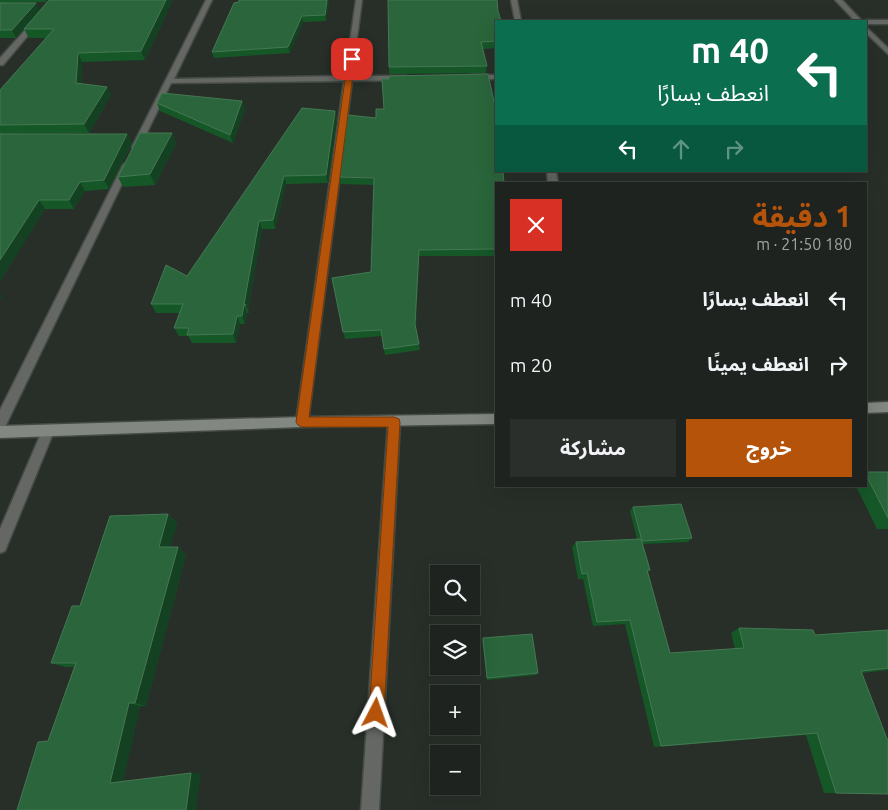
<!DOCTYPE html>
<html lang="ar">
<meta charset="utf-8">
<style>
body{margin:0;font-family:Ubuntu,"Noto Sans Arabic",sans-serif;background:#2b2f2c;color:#f1f3f6;direction:rtl;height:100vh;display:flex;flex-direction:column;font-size:19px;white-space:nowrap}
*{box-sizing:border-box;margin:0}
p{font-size:16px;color:#a1a4a4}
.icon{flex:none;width:28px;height:28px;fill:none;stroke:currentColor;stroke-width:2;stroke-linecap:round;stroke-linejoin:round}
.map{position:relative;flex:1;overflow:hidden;direction:ltr}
.panel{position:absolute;left:495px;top:182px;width:372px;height:305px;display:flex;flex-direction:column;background:#1e231f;border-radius:0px;box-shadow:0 5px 20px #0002,0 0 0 1px #3c403d;direction:rtl}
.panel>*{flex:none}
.hud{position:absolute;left:495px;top:20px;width:372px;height:152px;border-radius:0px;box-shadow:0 5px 20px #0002,0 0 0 1px #3c403d;direction:rtl;background:#0b6e4f;color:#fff;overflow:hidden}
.buttons{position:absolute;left:430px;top:565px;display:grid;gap:10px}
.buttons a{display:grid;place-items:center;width:50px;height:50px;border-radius:0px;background:#1e231f;box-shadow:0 5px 20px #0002,0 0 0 1px #3c403d;font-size:25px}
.pin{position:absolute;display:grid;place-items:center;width:42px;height:42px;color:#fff;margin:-21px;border-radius:10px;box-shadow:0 2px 8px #0006}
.me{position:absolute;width:55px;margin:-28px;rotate:4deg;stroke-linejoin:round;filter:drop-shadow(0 0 4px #0008)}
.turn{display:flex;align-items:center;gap:18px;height:105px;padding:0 15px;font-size:22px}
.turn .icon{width:65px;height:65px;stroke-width:2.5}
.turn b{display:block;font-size:35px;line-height:42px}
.lanes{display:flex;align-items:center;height:48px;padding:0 15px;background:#0003;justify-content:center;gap:25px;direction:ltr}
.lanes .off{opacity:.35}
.round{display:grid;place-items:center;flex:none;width:52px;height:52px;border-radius:0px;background:#2b2f2c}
.head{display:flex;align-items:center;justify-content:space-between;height:85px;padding:0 15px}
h1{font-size:30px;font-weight:700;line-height:38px;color:#b45309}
.action{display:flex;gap:10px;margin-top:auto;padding:10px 15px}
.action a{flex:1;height:58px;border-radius:0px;background:#b45309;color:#fff;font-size:20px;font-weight:700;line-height:58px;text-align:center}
.action a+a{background:#2b2f2c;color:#f1f3f6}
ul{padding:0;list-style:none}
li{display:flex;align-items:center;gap:15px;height:65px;padding:0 15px}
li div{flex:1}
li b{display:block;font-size:19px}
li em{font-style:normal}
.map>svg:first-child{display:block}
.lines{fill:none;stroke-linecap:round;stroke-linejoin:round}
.street-casing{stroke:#444b45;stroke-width:3}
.secondary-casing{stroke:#444b45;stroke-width:3}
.street{fill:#646764;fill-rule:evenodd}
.secondary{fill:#828782;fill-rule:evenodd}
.wall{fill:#165728}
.shaded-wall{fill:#144121}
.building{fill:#2a653b;stroke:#457853}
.route{fill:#b45309;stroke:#753606}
</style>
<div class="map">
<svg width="888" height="810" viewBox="0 0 888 810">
<rect width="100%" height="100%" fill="#282f29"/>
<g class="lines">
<defs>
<g id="street">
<polygon points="52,0 58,0 3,65 0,65 0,58"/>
<polygon points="206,0 212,0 174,79 345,76 356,0 362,0 352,76 406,76 410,78 406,80 352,81 308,422 307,426 302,427 297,426 296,422 344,81 171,83 140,147 133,149 132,147"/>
<polygon points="511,0 517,0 521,21 515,21"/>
<polygon points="835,0 842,0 862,21 855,21"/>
<polygon points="866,20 888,20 888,24 866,24 866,21 863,21"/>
<polygon points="866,27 888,48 888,54 866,33"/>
<rect x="471" y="75" width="25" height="4"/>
<polygon points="127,162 131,165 5,427 0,428 0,410 123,165"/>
<polygon points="547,171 556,171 558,184 548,184"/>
<polygon points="394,417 399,418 400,422 379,810 361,810 388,422 389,418"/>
<polygon points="48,425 53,427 54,431 5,551 0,553 0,529 42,431 43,427"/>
</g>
<g id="secondary">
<polygon points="888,402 888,412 866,413 866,403"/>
<polygon points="496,414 496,424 302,427 0,438 0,426 302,417"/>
</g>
</defs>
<!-- street casing -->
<use href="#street" class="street-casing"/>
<!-- secondary casing -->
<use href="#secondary" class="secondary-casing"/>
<!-- street -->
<use href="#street" class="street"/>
<!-- secondary -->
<use href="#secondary" class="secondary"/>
</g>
<!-- wall -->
<g class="wall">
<polygon points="0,0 46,0 47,2 4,3 40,11 166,0 171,0 172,2 145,60 82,62 81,84 107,87 111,95 89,133 0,134 0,90 47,38 29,38 24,29 37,14 16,38 0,38"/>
<polygon points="329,0 326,21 303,22 290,53 214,58 212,52"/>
<polygon points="496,21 496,48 483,49 487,66 486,73 389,74 389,67"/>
<polygon points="242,101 245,110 233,143 160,111 157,103"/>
<polygon points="335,111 337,120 328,183 286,184 275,229 262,229 248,310 249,313 247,313 245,324 240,324 236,343 192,343 188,336 179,336 174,328 180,313 156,313 151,304 187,276"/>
<polygon points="172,133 176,144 155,185 123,187 118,177"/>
<polygon points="0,134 127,134 132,143 109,189 85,191 74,209 45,209 0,281"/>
<polygon points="339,177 496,184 496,247 495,256 419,256 416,327 419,344 420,350 385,355 382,336 345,339 332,278 371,272 374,185 341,184"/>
<polygon points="866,472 888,472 888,529 877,529 856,486 866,486"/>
<polygon points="633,507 692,538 688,542 643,544 650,570 648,572 670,653 735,649 731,633 739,628 815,635 888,630 888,670 862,673 888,794 824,793 806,735 654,747 625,624 593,626 583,579 578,579 572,547 576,542 637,539 630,511"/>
<polygon points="168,514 177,523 170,547 178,547 186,555 146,706 140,706 123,781 191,773 201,773 17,810 48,741 74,667 65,667 51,663 80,606"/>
<polygon points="483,638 538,673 536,675 487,680 482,641"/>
</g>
<!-- shaded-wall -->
<g class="shaded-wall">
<polygon points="166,0 171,0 172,2 145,60 141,51"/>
<polygon points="327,0 329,0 326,21 325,15"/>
<polygon points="36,3 40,11 16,38 12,30"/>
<polygon points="302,16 303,22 290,53 288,47"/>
<polygon points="78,53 82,62 81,92 76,83"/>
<polygon points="107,87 111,95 89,133 84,124"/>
<polygon points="242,101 245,110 233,143 230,135"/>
<polygon points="335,111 337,120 328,183 326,175"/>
<polygon points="172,133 176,144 155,185 150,174"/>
<polygon points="127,134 132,143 109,189 104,180"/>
<polygon points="284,176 286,184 275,229 273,220"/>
<polygon points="80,182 85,191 74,209 69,200"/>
<polygon points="39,200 45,209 0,281 0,260"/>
<polygon points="259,221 262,229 248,310 246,305 244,304"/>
<polygon points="419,250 419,256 416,330 415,324"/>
<polygon points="0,293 2,296 0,300"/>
<polygon points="244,305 247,313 245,324 242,316"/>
<polygon points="237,316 240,324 236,343 233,334"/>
<polygon points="168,514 177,523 168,554 159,547"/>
<polygon points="178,547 186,555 146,706 135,703"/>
<polygon points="129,703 140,706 123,783 110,783"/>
<polygon points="191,773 201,773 196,810 186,810"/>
</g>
<!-- building -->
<g class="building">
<polygon points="49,0 166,0 141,51 78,53 76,83 107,87 84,124 0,125 0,90 54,29 24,29"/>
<polygon points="239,0 327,0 325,15 302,16 288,47 212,52 234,3 239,2"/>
<polygon points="388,0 497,0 498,11 501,21 496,21 496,41 481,42 487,66 389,67"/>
<polygon points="0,3 36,3 12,30 0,30"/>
<polygon points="488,74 496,111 496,171 503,171 504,184 496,184 496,244 495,249 419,250 415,324 419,344 384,349 381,330 343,332 332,278 371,272 374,178 339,177 348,115 376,118 376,109 384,109 382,79 389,79 389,76"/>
<polygon points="162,93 242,101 230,135 157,103"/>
<polygon points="302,108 335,111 326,175 284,176 273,220 259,221 244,304 246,305 244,305 242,316 237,316 233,334 187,335 189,328 174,328 183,304 151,304 166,265 187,276"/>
<polygon points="140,133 172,133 150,174 118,177"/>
<polygon points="0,134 127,134 104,180 80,182 69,200 39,200 0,260"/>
<polygon points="866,472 888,472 888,518 866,475"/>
<polygon points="681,504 692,538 642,541 633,507"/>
<polygon points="168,514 159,547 178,547 135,703 129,703 110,783 191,773 186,810 17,810 38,742 48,741 76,663 51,663 72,606 80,606 110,516"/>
<polygon points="641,539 650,570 647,570 670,653 744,648 739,628 813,630 815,635 888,630 888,668 861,671 887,739 888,739 888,794 836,793 817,733 661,746 630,620 597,622 587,573 582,574 576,542"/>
<polygon points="532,634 538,673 487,678 483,638"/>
</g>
<!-- route -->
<polygon class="route" points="352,57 355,59 309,417 394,417 399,419 400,422 384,713 382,719 376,721 371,719 369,713 388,427 302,427 298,425 296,422 348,59"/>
</svg>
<div class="buttons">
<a><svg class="icon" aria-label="search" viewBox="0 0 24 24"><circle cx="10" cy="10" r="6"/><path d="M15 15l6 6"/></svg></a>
<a><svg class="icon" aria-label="layers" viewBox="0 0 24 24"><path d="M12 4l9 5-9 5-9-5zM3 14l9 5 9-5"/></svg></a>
<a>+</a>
<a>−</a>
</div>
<div class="pin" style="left:352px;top:59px;background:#d93025"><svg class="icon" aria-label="arrive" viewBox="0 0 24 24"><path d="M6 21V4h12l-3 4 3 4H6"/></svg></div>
<svg class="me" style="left:376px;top:713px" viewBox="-20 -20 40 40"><path d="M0-17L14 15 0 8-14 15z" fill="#b45309" stroke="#fff" stroke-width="4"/></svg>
<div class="hud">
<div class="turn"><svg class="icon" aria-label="left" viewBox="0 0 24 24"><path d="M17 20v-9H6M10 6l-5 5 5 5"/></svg><div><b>40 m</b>انعطف يسارًا</div></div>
<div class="lanes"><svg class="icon" aria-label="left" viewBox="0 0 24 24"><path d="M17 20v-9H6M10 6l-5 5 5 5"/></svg><svg class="icon off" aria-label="ahead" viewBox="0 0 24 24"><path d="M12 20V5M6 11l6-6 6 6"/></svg><svg class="icon off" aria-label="right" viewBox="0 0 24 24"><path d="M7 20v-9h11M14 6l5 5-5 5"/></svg></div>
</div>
<section class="panel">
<div class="head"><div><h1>1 دقيقة</h1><p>180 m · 21:50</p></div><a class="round" style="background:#d93025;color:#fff"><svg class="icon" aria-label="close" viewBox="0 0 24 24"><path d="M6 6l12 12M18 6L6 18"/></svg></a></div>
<ul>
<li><svg class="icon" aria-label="left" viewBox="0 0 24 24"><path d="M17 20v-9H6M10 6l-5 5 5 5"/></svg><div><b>انعطف يسارًا</b></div><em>40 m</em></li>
<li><svg class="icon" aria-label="right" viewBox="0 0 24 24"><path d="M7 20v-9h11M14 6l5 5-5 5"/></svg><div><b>انعطف يمينًا</b></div><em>20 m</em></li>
</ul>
<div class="action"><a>خروج</a><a>مشاركة</a></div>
</section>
</div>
